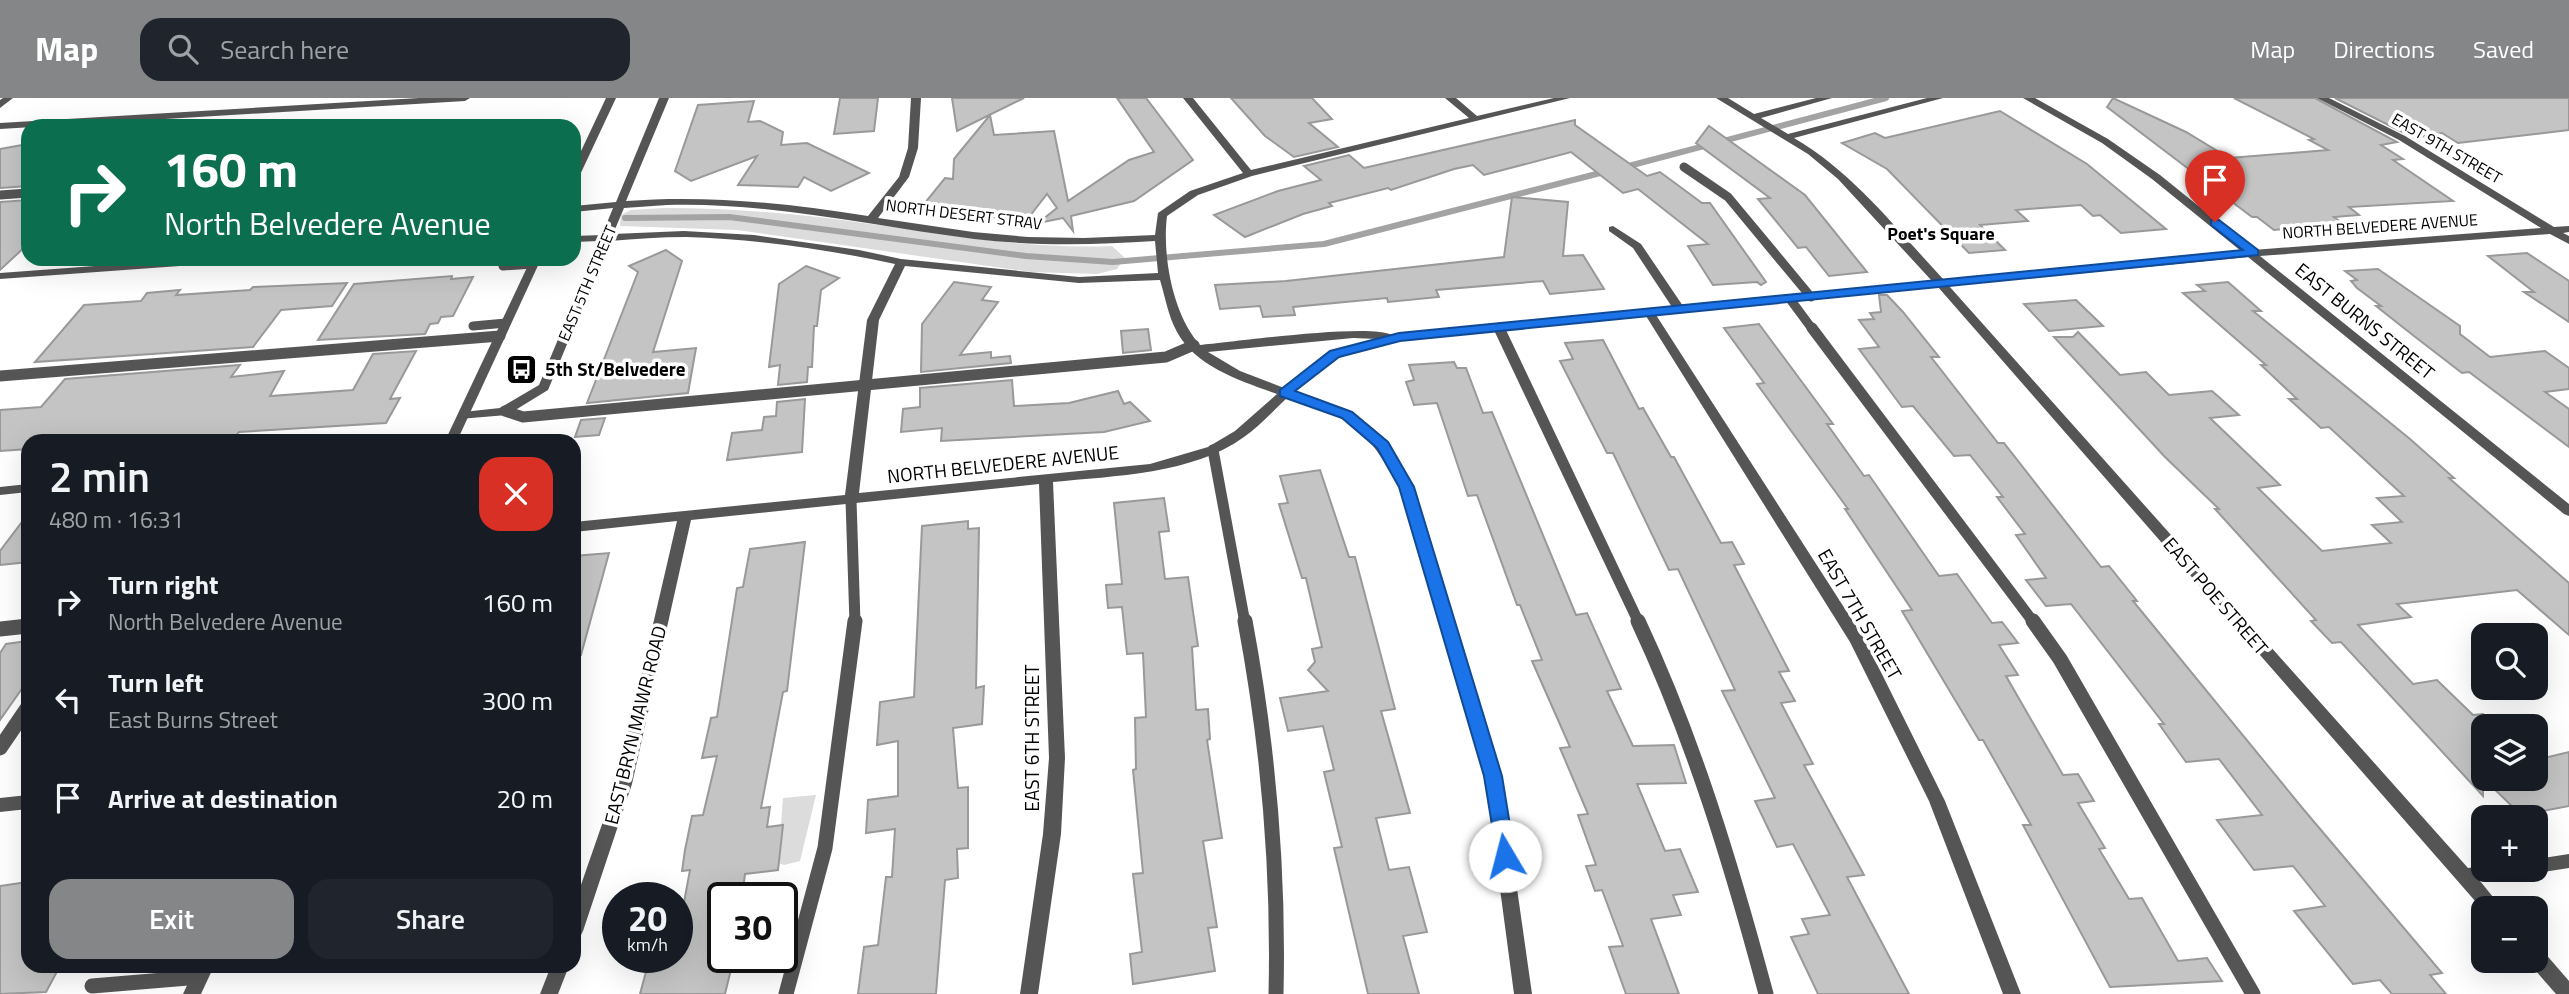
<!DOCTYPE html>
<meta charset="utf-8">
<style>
body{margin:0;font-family:"Titillium Web",sans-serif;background:#20242c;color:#f1f3f6;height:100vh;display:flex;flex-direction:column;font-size:26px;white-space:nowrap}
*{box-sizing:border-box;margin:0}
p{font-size:23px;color:#9ea1a6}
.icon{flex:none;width:38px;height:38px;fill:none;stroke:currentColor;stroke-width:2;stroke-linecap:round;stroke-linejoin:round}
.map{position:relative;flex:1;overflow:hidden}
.sheet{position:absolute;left:21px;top:336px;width:560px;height:539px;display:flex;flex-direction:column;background:#171b24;border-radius:21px;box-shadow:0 7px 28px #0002}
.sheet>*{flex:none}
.banner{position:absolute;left:21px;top:21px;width:560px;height:147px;border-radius:21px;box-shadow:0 7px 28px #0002;background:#0b6e4f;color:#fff;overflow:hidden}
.controls{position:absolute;left:2471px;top:525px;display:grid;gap:14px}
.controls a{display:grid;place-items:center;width:77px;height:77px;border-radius:14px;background:#171b24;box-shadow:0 7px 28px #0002;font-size:35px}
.speed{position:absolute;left:602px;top:784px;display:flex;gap:14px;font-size:35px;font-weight:700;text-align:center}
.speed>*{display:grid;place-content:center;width:91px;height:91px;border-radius:50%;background:#171b24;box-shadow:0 7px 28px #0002;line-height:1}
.speed small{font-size:18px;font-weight:400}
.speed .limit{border:4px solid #111;border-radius:10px;background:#fff;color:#111}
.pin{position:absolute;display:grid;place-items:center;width:60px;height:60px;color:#fff;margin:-72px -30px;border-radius:50% 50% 50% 0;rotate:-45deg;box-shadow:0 0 7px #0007}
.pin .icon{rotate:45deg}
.me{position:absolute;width:77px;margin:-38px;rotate:352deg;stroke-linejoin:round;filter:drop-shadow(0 0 5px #0008)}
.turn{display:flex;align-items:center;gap:24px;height:147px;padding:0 28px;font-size:32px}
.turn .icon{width:91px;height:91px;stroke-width:2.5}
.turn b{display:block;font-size:49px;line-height:60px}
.round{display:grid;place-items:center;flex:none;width:74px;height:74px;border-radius:21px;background:#20242c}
.head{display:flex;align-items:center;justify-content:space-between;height:119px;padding:0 28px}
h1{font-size:42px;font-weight:600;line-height:52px}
.primary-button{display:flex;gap:14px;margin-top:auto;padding:14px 28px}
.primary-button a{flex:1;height:80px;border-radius:21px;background:#858687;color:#fff;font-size:28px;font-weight:600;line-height:80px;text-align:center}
.primary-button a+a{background:#20242c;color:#f1f3f6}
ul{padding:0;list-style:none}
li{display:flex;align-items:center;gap:21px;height:98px;padding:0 28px}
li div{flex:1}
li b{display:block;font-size:26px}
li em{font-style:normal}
header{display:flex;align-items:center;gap:42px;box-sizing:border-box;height:98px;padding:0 35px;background:#858687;color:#fff}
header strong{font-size:33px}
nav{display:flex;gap:38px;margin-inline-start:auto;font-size:24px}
.search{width:490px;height:63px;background:#20242c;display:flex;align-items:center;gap:18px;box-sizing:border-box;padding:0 24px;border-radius:21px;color:#9ea1a6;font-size:26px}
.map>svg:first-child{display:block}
.green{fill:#dcdcdc}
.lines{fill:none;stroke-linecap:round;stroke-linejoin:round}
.stream{stroke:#a3a3a3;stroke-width:6}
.building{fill:#c4c4c4;stroke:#999;stroke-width:2}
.service-far2{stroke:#555;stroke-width:9}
.service-far1{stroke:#555;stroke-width:11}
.service{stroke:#555;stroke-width:15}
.minor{fill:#555;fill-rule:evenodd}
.tertiary{fill:#555;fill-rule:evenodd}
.route{fill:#1a73e8;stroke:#114b97;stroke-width:2}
.labels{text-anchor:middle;stroke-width:7;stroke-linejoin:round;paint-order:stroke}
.far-street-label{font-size:16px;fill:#000;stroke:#fff}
.far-neighbourhood-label{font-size:18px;font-weight:bold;fill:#000;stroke:#fff}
.street-label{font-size:19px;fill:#000;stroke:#fff}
.poi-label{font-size:19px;font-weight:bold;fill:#000;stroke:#fff;text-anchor:start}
</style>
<header>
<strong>Map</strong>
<div class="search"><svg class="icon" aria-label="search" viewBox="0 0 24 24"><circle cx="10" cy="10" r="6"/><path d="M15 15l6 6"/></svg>Search here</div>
<nav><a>Map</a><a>Directions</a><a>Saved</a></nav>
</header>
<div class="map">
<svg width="2569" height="896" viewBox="0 0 2569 896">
<rect width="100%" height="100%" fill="#fff"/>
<!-- green -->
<g class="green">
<path d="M664 110C729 110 792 115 856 124 942 135 1025 152 1112 148L1125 160 1117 171 1097 176 1031 174 737 132 620 128 621 117 631 112Z"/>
<polygon points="816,697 800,763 784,767 778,765 783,700"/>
</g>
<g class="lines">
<!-- stream -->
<g class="stream">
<polyline points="1621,70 1886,0"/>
<polyline points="625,120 729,119 1026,158 1113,164 1324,146 1608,73"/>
</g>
</g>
<!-- building -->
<g class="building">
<polygon points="840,0 878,0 874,33 834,36"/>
<polygon points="952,0 1024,0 957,33"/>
<polygon points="1117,0 1146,0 1193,62 1134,103 1071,118 1073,133 1063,120 1038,125 1057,110 1047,96 1026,123 920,111 945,80 953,81 954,61 990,17 994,37 1054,33 1068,103 1129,62 1154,54"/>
<polygon points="1231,0 1312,0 1332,21 1309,25 1338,49 1294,59 1265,38"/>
<polygon points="2113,0 2186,34 2229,60 2328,52 2309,42 2314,41 2234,0 2315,0 2397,44 2381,47 2403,61 2393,62 2453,103 2349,109 2359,117 2334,119 2342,125 2274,132 2257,119 2252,119 2107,9"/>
<polygon points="2335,0 2569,0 2569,32 2458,45 2442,35 2414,40"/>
<polygon points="754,3 748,24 760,23 783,34 781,47 807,45 869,75 831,93 804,79 798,89 738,87 757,58 691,83 675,73 698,7"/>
<polygon points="2000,13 2087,66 2166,131 2121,135 2100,117 2093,118 2081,107 2016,112 2028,123 1980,127 2005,152 1969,155 1887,71 1842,45 1875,35 1885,40"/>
<polygon points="1575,22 1575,27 1647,78 1660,74 1702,105 1710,105 1766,184 1761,187 1757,184 1713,187 1688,148 1708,146 1638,91 1623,95 1571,54 1484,77 1473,67 1454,71 1391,92 1388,90 1329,105 1332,108 1303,116 1245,139 1214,117 1278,93 1321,82 1304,68 1349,57 1364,70"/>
<polygon points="1709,28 1805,97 1867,174 1829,178 1806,149 1798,150 1758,101 1770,100 1696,45"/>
<polygon points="28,46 28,88 0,90 0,51"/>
<polygon points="1512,99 1568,104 1563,158 1583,157 1604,191 1550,196 1543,183 1436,192 1439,199 1388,204 1387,200 1293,209 1295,217 1263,219 1260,208 1220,211 1215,187 1286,183 1504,159"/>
<polygon points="28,102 28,146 0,172 0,104"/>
<polygon points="666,152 682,163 653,254 696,250 688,295 587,305 638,174 629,168"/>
<polygon points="2527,155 2569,183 2569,224 2524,194 2534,194 2488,158"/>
<polygon points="806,168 839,180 821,192 817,228 814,228 812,269 808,269 807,284 778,287 780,267 769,269 779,186"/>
<polygon points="2378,171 2460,228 2460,236 2490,259 2545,253 2569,270 2569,291 2545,294 2569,311 2569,349 2469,274 2462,275 2414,238 2376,208 2381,208 2357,190 2351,183 2357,182 2345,173"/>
<polygon points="452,178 451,181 473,179 453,218 441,219 438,225 430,226 425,236 318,242 354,186"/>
<polygon points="954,184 991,189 982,202 998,204 960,257 991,254 991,260 1010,258 1011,265 921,274 922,226"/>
<polygon points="2228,184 2261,213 2253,213 2410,341 2454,380 2449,380 2569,485 2569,537 2517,492 2397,506 2411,519 2358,527 2413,586 2437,582 2473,617 2483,616 2483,698 2341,544 2332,545 2311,523 2316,522 2215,411 2219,411 2165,359 2054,239 2073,239 2078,234 2120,277 2146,274 2169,297 2212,293 2239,317 2210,320 2280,387 2258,390 2322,453 2391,445 2372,427 2402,424 2377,400 2404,398 2329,329 2321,330 2289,301 2297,301 2261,267 2266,267 2183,195 2205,193 2197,187"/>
<polygon points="347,185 332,208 281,212 253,249 35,264 84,207 141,203 147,195 180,192 176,197 250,192 253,189"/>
<polygon points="1879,197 1887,197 1903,214 1939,259 1931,259 1998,345 2004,345 2101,469 2109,468 2137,503 2133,503 2304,712 2442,875 2430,877 2446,896 2392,896 2380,882 2353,886 2294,813 2325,808 2293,768 2254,772 2217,722 2262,717 2219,661 2186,664 2159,626 2164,626 2071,506 2046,508 2026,482 2046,480 2016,437 2025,436 1997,399 2003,399 1970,357 1954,358 1913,308 1902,309 1859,251 1879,249 1859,222 1874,221 1870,215 1881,214"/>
<polygon points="2076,202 2103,228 2049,233 2024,206"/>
<polygon points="1759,226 1833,326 1827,326 1864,378 1869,377 1939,478 1957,476 1992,525 2002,524 2018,545 1999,547 2018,577 2006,578 2063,677 2078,676 2094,703 2078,705 2105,750 2099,751 2129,801 2142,800 2178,863 2207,860 2222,883 2110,889 2023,727 2031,727 1983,642 1979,642 1902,513 1912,512 1845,411 1848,411 1757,286 1764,285 1724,230"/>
<polygon points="1148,231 1151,252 1123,255 1121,233"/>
<polygon points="1603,242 1639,311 1643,310 1671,359 1674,359 1721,445 1732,444 1744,466 1734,467 1789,573 1779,574 1795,603 1781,605 1813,666 1804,667 1864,777 1847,779 1909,896 1818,896 1791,839 1809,836 1802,821 1830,817 1793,746 1777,749 1755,703 1775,700 1722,593 1735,592 1678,471 1669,472 1613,355 1607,355 1560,263 1573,261 1565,245"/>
<polygon points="416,253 390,301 400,300 386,325 239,334 235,339 183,343 28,343 28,351 0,353 0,312 41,309 65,281 240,267 231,279 284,273 270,298 353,292 373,256"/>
<polygon points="1454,264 1457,270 1466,270 1483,315 1492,314 1576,517 1587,515 1621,591 1607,593 1633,648 1674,647 1686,685 1637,686 1665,753 1680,751 1698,794 1673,797 1681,817 1651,821 1679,896 1626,896 1609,849 1623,848 1602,792 1595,793 1586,768 1596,767 1578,717 1588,716 1560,650 1570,649 1532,563 1542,562 1520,507 1517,507 1477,397 1468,398 1437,305 1414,307 1406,284 1414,282 1409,267"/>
<polygon points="1012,282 1014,308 1069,305 1118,293 1124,306 1130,304 1150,323 1104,334 941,343 942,330 901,334 903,311 920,309 920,290"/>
<polygon points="805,301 802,354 727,362 732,335 762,332 764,319 776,318 777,304"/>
<polygon points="605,320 599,337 575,339 581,322"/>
<polygon points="1320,372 1349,459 1355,459 1395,611 1381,613 1410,715 1376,720 1389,772 1409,769 1427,834 1403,838 1419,896 1368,896 1334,750 1342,749 1324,674 1334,672 1323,628 1288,633 1280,600 1328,593 1308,572 1315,564 1312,551 1322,549 1306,480 1302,480 1279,406 1288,405 1280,378"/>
<polygon points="1164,400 1169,433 1159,434 1165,481 1188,479 1198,548 1192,549 1196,612 1208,611 1210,641 1207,642 1222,740 1203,743 1217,829 1208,830 1215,873 1133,886 1130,856 1142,854 1133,776 1143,775 1133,672 1136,671 1135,620 1146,619 1143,555 1127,556 1122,509 1108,510 1106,487 1122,486 1114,405"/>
<polygon points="28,416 28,464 0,467 0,453"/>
<polygon points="968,423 968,431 979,430 976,590 984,588 982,626 953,630 958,690 968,689 968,750 957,751 958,780 945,782 936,896 858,896 864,849 878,847 886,779 892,779 895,731 866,735 868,702 898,698 898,643 877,647 880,604 914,599 922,428"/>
<polygon points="805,444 787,593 783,594 761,710 770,709 767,729 783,727 778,772 745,776 742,800 723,800 723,859 734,859 725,896 640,896 650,859 677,859 677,842 690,772 682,773 685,752 692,718 703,717 717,658 702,660 711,620 717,619 737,490 743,489 750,451"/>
<polygon points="609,455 581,557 574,556 574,458"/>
<polygon points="28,543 28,582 0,622 0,555 6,546"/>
<polygon points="2569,654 2569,708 2521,717 2484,681 2536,681 2536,662"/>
<polygon points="28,784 28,868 60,868 46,894 0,896 0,788"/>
</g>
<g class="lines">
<!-- service-far2 -->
<g class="service-far2">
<polyline points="1684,69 1728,99 1811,199"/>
<polyline points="0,97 28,95"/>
<polyline points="503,168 533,166"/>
<polyline points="1790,201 1813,232"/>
<polyline points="473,228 506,225"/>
</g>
<!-- service-far1 -->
<g class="service-far1">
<polyline points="1499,230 1639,525"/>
<polyline points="1812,230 2034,525"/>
<polyline points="0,278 500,238"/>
<polyline points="505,313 523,319 1166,259 1194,247"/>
<polyline points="1213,352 1245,525"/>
<polyline points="851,402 855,525"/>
</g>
<!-- service -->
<g class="service">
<path d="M1245 523C1268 646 1279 771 1276 896"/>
<path d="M1638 523C1694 642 1732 769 1766 896"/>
<polyline points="2033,523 2060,561 2253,896"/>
<polyline points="0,531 28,528"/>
<polyline points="0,650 28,609"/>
<polyline points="92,888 200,879"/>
<polyline points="786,896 825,750 855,523"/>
</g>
<!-- minor -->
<g class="minor">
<polygon points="3,0 13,0 0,10 0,2"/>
<polygon points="419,0 470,0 465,3 0,31 0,25"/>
<path d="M659 0H669L626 103C708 97 787 105 868 118L899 79 908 50 911 0H921L918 50 909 79 878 120 973 134 1028 139 1084 140 1155 137 1158 115 1190 93 1243 75 1183 0H1193L1251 72 1469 20 1445 0H1456L1477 18 1554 0H1570L1252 78 1198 97 1167 118C1162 158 1173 217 1200 247 1234 244 1369 225 1392 237L1672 209 1633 150 1609 133V129L1613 128 1641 146 1683 208 1932 183 1838 81 1808 56 1716 0H1728L1754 16 1816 0H1832L1761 20 1788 36 1927 0H1943L1794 40C1854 75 1897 132 1944 182L2241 153 2152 81 2102 45 2023 0H2035L2108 41 2160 77 2253 152 2541 130 2399 42 2317 0H2329L2405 38 2554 129 2569 128V134L2563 135 2569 138V146L2550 136 2260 158 2569 406V418L2564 416 2248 159 1949 188 2468 770 2483 768V772H2516L2513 777 2480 783 2502 810 2483 812 1938 189 1656 217 1865 542 1945 703 2021 896H2003L1929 703 1850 544 1646 218 1399 242 1338 259 1295 293C1363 315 1377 326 1413 389L1501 678 1532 896H1514L1485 678 1399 389C1368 331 1350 319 1288 299 1274 312 1260 328 1244 339 1194 376 1113 378 1053 384L1065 660 1061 736 1038 896H1020L1043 736 1049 660 1039 386 691 422 632 686 583 833 580 839 574 841V807L616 686 677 423 574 434V424L845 397 867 222 895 166C826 151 756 141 686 139 661 139 635 141 610 143L548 292 507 317 459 321 457 318 463 314 500 310 539 287 599 143 574 144V138L602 137 613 110 574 114V108L616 104ZM667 107C771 104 871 128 974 141 1034 148 1094 147 1155 143L1158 175 1079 179 901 161 859 152 754 137 684 133 613 136 624 110ZM905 168 1079 185 1160 182C1165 198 1168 218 1177 234 1196 269 1241 283 1277 296L1235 333 1208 349 1150 366 859 395 879 222ZM1353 240 1378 241 1330 253 1284 290 1240 273 1208 254Z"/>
<polygon points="190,161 240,161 235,164 0,181 0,175"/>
<polygon points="28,386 28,394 0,397 0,389"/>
<polygon points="28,697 28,711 0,714 0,700"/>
<polygon points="2569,756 2569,770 2536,775 2529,772 2536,772 2536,761"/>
<polygon points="2536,851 2543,853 2569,883 2569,896 2556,896 2529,865 2529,863 2536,863"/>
<polygon points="551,868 569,868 558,896 540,896"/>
</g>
<!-- tertiary -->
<g class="tertiary">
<polygon points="606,0 616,0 579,79 574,82 574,68"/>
<polygon points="531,161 541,161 457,343 445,343"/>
<polygon points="196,868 214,868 201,896 183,896"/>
</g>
</g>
<!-- route -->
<polygon class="route" points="2211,122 2219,122 2258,152 2258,157 1400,243 1339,259 1295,293 1352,314 1388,344 1414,389 1502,678 1515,758 1512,764 1498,764 1484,678 1399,389 1377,350 1342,320 1280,298 1280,292 1330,253 1399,235 2243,152 2211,127"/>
<!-- icons -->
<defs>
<symbol id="bus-square" viewBox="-11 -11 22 22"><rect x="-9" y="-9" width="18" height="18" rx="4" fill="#000" stroke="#fff"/><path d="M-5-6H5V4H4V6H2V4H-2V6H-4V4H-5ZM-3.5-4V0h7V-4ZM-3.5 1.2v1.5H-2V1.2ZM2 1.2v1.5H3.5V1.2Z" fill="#fff"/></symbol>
</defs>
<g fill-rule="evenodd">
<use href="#bus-square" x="504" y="254" width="35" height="35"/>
</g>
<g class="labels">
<!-- far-street labels -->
<g class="far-street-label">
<text transform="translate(2447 50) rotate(30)" y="6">EAST 9TH STREET</text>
<text transform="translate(964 116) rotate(7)" y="6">NORTH DESERT STRAV</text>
<text transform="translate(2380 128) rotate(-4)" y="6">NORTH BELVEDERE AVENUE</text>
<text transform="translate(587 185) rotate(-67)" y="6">EAST 5TH STREET</text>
</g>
<!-- far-neighbourhood labels -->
<g class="far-neighbourhood-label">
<text x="1941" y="142">Poet's Square</text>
</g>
<!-- street labels -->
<g class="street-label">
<text transform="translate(2365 223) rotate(39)" y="7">EAST BURNS STREET</text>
<text transform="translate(1003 366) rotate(-6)" y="7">NORTH BELVEDERE AVENUE</text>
<text transform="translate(2216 498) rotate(49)" y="7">EAST POE STREET</text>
<text transform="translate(1860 516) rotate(60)" y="7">EAST 7TH STREET</text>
<text transform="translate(635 627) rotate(-76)" y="7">EAST BRYN MAWR ROAD</text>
<text transform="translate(1032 640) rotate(-90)" y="7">EAST 6TH STREET</text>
</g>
<!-- poi labels -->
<g class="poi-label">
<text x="545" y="278">5th St/Belvedere</text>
</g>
</g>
</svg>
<div class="controls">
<a><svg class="icon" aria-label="search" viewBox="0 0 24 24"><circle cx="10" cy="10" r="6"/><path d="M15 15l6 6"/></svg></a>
<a><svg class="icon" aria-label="layers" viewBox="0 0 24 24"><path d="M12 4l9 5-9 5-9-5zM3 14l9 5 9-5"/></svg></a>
<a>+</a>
<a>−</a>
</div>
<div class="speed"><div>20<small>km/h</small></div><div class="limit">30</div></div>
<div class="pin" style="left:2215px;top:124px;background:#d93025"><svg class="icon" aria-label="arrive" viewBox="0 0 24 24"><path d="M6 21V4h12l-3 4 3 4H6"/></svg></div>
<svg class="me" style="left:1505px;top:758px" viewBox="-20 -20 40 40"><circle r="19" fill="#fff"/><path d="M0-13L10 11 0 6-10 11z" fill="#1a73e8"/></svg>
<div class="banner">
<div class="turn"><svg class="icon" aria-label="right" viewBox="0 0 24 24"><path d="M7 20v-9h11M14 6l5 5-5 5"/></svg><div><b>160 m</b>North Belvedere Avenue</div></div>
</div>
<section class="sheet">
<div class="head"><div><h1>2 min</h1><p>480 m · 16:31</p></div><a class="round" style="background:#d93025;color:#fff"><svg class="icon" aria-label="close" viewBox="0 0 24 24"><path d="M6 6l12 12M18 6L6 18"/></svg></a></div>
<ul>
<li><svg class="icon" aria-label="right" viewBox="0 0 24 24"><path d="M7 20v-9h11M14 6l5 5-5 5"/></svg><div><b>Turn right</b><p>North Belvedere Avenue</p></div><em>160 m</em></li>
<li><svg class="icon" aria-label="left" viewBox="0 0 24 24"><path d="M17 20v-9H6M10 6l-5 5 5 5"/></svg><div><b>Turn left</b><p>East Burns Street</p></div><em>300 m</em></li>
<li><svg class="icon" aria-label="arrive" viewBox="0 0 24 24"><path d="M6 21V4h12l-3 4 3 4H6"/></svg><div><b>Arrive at destination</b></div><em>20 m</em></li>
</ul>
<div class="primary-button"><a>Exit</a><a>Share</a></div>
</section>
</div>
